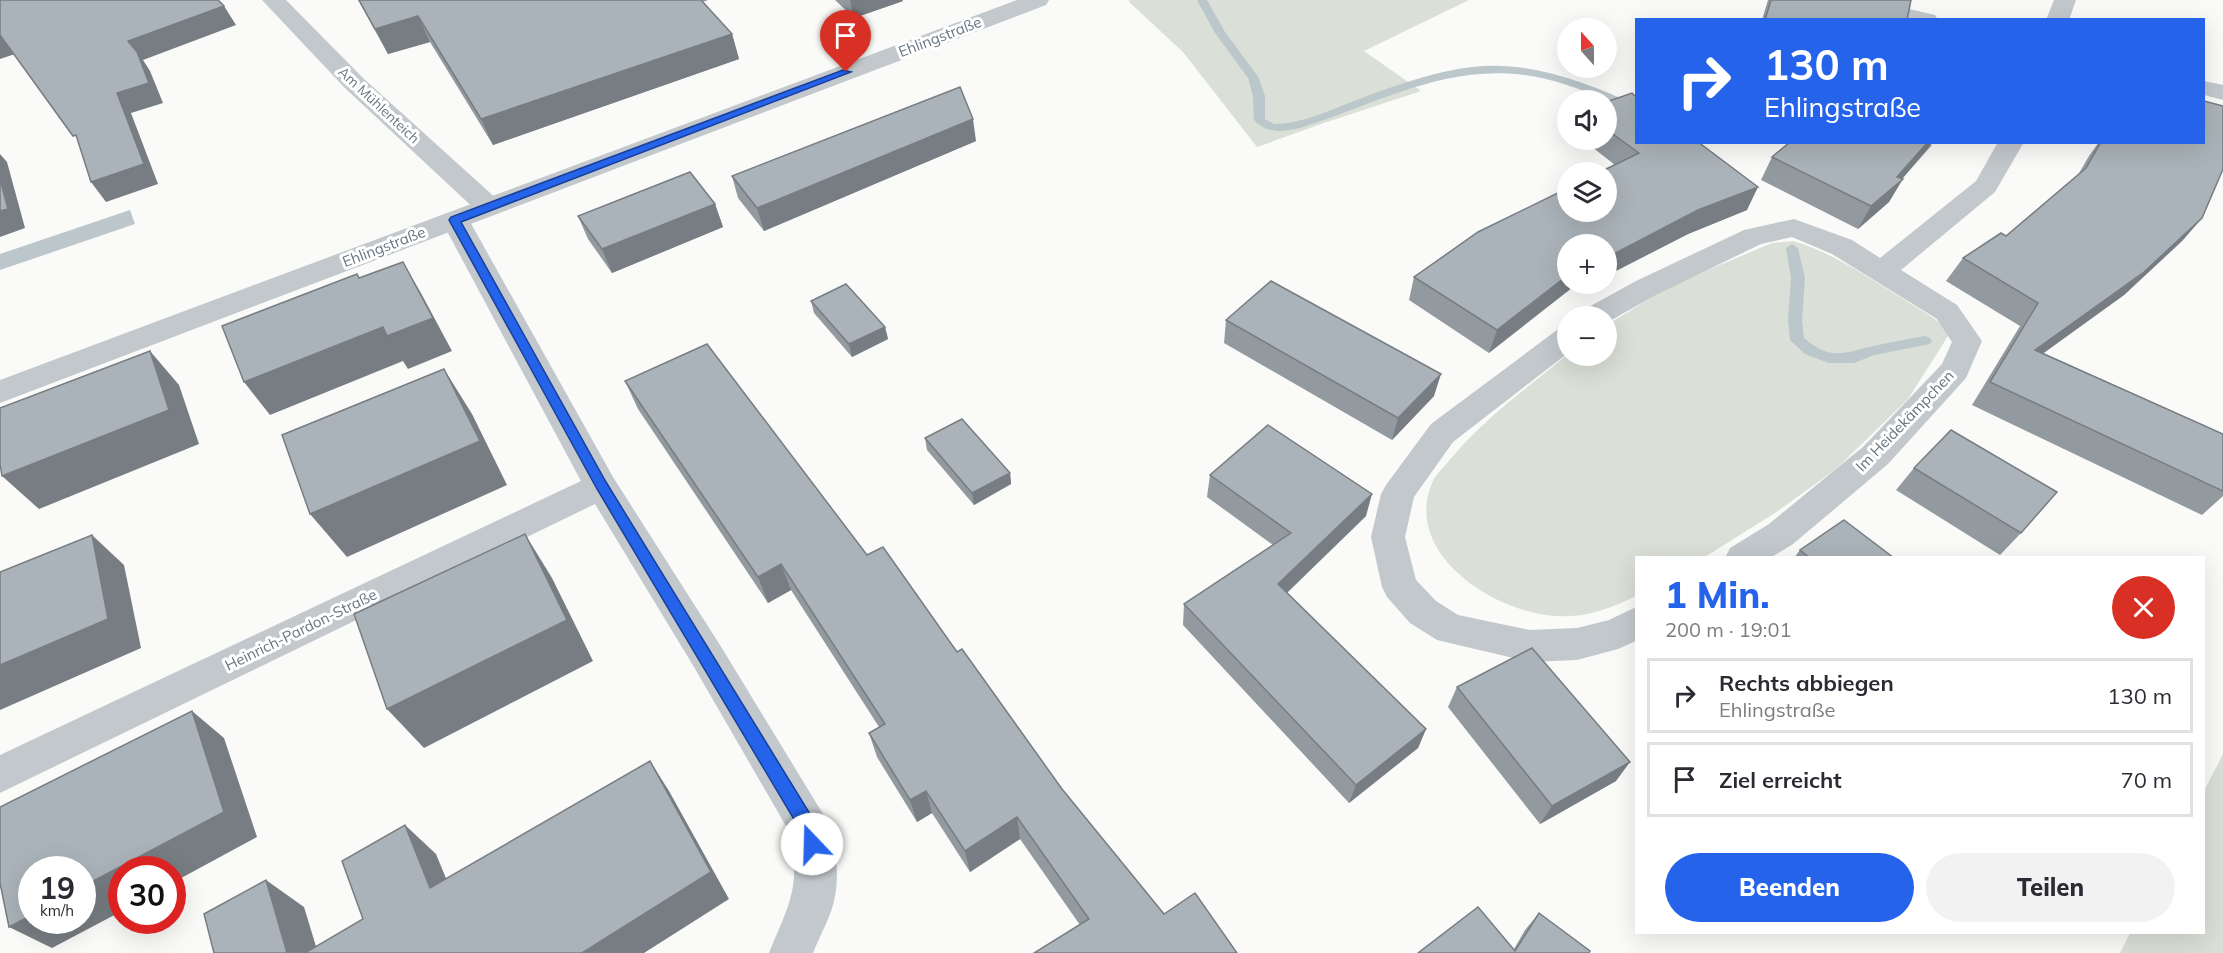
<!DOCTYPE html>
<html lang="de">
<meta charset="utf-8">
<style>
body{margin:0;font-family:Mulish,sans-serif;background:#f2f2f3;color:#2b2b33;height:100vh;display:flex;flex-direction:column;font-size:22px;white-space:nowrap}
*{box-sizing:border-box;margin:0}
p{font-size:20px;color:#7c7c81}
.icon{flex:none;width:33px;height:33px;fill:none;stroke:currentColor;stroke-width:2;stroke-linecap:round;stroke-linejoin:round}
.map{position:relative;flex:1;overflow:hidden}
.sheet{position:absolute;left:1635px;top:556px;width:570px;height:378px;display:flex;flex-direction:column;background:#fff;border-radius:0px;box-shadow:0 6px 24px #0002}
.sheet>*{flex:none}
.banner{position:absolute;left:1635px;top:18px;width:570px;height:126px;border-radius:0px;box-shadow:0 6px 24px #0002;background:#2563eb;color:#fff;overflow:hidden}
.needle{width:39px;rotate:339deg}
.controls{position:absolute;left:1557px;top:18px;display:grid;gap:12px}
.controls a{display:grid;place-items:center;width:60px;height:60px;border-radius:50%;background:#fff;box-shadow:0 6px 24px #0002;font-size:30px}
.speed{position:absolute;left:18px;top:856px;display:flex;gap:12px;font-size:30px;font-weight:700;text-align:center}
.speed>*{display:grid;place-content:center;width:78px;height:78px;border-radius:50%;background:#fff;box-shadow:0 6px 24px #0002;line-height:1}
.speed small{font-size:15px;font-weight:400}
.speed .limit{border:9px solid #d22;background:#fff;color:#111}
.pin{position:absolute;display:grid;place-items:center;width:51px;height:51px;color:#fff;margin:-62px -26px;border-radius:50% 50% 50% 0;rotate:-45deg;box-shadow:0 0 6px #0007}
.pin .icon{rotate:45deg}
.me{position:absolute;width:66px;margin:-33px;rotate:339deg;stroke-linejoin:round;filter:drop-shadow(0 0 4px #0008)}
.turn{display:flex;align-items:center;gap:21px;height:126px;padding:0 30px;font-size:27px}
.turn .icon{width:78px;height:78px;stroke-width:2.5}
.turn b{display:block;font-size:42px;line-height:51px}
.round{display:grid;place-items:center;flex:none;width:63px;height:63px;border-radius:32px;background:#f2f2f3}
.summary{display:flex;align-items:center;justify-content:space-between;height:102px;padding:0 30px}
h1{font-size:36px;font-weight:800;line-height:45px;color:#2563eb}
.cta{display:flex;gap:12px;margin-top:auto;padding:12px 30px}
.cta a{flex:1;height:69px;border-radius:36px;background:#2563eb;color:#fff;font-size:24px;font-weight:800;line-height:69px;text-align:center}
.cta a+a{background:#f2f2f3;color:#2b2b33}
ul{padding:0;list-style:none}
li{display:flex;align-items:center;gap:18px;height:75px;margin:0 12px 9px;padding:0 18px;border:3px solid #e1e1e2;border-radius:0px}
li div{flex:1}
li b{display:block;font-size:22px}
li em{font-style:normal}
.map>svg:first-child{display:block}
.green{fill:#dadfd7}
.water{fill:#bbc7cb}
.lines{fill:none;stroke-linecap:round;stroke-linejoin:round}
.stream{fill:#bbc7cb;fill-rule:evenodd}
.minor{fill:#c3c8cc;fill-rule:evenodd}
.tertiary{fill:#c3c8cc;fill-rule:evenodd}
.wall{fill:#929a9f}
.shaded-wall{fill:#777d82}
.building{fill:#aab3b9;stroke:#777d82;stroke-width:1.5}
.route{fill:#2563eb;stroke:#184099;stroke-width:1.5}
.labels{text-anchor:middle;stroke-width:6;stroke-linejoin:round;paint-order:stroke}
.far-street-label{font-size:14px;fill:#657683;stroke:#fff}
.street-label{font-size:15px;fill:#657683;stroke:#fff}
</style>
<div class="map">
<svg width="2223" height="953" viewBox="0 0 2223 953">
<rect width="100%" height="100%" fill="#fafaf8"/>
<!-- green -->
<g class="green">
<polygon points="1131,0 1469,0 1364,51 1421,91 1324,123 1257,147 1183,52 1128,1"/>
<path d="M1793 241C1834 253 1869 278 1905 300 1920 310 1939 319 1950 333L1908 399 1836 469 1775 513 1703 558H1636V596C1612 608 1585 618 1558 616 1497 614 1402 555 1432 483 1435 475 1443 468 1448 462 1482 420 1527 388 1567 355L1606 356 1607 325 1670 286 1772 243Z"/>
<polygon points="2223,754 2223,953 2120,953 2130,933 2204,933 2204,791"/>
</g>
<!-- water -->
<polygon class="water" points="130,210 135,224 0,270 0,254"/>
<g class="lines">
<!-- stream -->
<g class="stream">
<path d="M1197 0H1207L1225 32 1259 78 1265 96V119L1274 124C1304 124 1334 108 1362 98 1397 85 1435 71 1472 67 1529 60 1586 82 1636 105V112C1625 110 1614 103 1603 98 1583 90 1563 83 1542 78 1452 59 1383 102 1300 128 1282 132 1267 134 1254 120L1253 96 1248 78 1215 33Z"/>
<path d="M1792 244 1798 248 1805 278 1802 320 1804 338C1831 361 1843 353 1874 346 1891 342 1908 339 1925 336L1930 338 1932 341 1930 344 1874 355 1854 363H1829L1805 354 1790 340 1788 320 1791 278 1786 248Z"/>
</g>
<!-- minor -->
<g class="minor">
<polygon points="262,0 286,0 363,78 499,201 503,207 499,213 489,216 479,213 345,88"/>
<polygon points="2054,0 2076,0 2069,20 2046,20"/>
<polygon points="1998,142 2024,142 1995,192 1901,270 1957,305 1982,341 1966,378 1888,464 1793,544 1770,558 1725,558 1730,548 1769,524 1864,446 1942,364 1952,342 1937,319 1832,254 1792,237 1761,244 1656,295 1606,323 1606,316 1581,316 1585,309 1636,281 1744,230 1794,219 1852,240 1880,258 1976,181"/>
<path d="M455 211 465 214 469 220 613 477 720 645 823 814C835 840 840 868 835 896 832 915 820 935 813 953H769C789 904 801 888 790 833L694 667 595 504 0 793V755L581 481 441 220 445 214Z"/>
<polygon points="1568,327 1568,353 1453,442 1414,497 1405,537 1416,580 1436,601 1458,615 1530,630 1577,628 1609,620 1636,607 1636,641 1618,649 1577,660 1530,662 1437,640 1410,623 1387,597 1382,587 1371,537 1381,494 1386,485 1431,424 1557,330"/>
</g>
<!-- tertiary -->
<g class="tertiary">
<polygon points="1017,0 1049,0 1046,5 0,403 0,380"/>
<polygon points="1830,0 1870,0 1935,15 1938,20 1895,20 1833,5"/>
<polygon points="2204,81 2223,85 2223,100 2204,95"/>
</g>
</g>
<!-- wall -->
<g class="wall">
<polygon points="358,0 708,0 703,2 732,34 739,59 493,145 430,42 388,54"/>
<polygon points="835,0 902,0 903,1 854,18"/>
<polygon points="1768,0 1911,0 1907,20 1762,20"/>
<polygon points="1606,102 1747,210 1688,234 1606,276 1606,244 1568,244 1489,353 1409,300 1414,277 1615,165 1583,140 1606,140"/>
<polygon points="976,141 764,231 738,198 732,176"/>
<polygon points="2099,142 2204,142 2202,218 2182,241 2124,295 2043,353 2223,434 2223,496 2202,515 1972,405 2020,326 1946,281 1963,258 2006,236 2078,175 2089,156"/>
<polygon points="1932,145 1902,179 1889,202 1858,229 1761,180 1772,157"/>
<polygon points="715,204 723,227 612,273 588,239 578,216"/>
<polygon points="811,301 885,327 888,339 852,357 814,313"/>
<polygon points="1226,320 1434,396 1392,440 1224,343"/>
<polygon points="625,381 867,555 957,652 1062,789 1164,914 1237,953 1080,925 1020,839 970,872 932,813 917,822 877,757 869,733 879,727 791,590 768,603 638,409"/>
<polygon points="925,438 1010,473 1011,484 974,505 927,450"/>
<polygon points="1914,468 2021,533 2000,555 1896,490"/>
<polygon points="1210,475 1366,516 1287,593 1426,729 1418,748 1349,803 1183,625 1184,604 1273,545 1207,497"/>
<polygon points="1800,550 1894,558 1794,558"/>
<polygon points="1457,687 1616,781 1540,824 1448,707"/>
<polygon points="1539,913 1589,953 1418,953 1514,949 1525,930"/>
</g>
<!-- shaded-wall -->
<g class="shaded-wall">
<polygon points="850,0 902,0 903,1 854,18"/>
<polygon points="224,6 236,25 143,60 150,71 163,103 131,113 158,184 106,202 91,182 117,93 128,41"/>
<polygon points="418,16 430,42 388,54 375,29"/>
<polygon points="732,34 739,59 493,145 481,119"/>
<polygon points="0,35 15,54 0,59"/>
<polygon points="973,119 976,141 764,231 757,208"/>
<polygon points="1928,142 1933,142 1896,186 1903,179 1889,202 1858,229 1871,206"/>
<polygon points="0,154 7,162 25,228 0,237"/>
<polygon points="1758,187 1747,210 1688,234 1606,276 1606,258 1698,210"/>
<polygon points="715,204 723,227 612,273 602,249"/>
<polygon points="2202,218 2182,241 2124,295 2016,373 2035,350"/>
<polygon points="403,262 422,295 452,351 408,369 403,361 270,415 244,382"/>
<polygon points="1568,275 1568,284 1577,284 1489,353 1497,330"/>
<polygon points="885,327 888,339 852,357 849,344"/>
<polygon points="150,351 179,385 199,444 39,509 2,476"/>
<polygon points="444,369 472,414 507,485 347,557 310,514"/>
<polygon points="1441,374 1434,396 1392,440 1398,418"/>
<polygon points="1010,473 1011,484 974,505 972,493"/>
<polygon points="1372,494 1366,516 1274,605 1278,584"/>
<polygon points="525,534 552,578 593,661 424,748 387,709"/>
<polygon points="92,535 124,565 141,648 0,710 0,665"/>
<polygon points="781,564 791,590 768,603 758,577"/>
<polygon points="192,711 224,738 257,837 172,883 172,870 122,870 122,911 52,948 9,927 32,915 32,921 82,921 82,887"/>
<polygon points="1426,729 1418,748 1349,803 1356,785"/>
<polygon points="650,761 669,791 729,899 644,953 582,953"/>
<polygon points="1630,762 1616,781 1540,824 1552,806"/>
<polygon points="926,791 932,813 917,822 910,800"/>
<polygon points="1017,817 1020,839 970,872 965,851"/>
<polygon points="405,825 436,854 461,915 430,888"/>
<polygon points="266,880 304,907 318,953 287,953"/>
</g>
<!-- building -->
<g class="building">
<polygon points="0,0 218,0 224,6 128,41 137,52 149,83 117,93 144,164 91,182 76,135 73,136 0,35"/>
<polygon points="359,0 701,0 732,34 481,119 418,16 375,29"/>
<polygon points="1771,0 1911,0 1907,20 1765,20"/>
<polygon points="960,87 973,119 757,208 732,176"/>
<polygon points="1632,93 1636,97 1636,142 1698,142 1758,187 1698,210 1606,258 1606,244 1568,244 1568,275 1497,330 1414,277 1478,232 1568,188 1568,212 1606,212 1606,172 1600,172 1639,153 1606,129 1606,102"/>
<polygon points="2204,101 2223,106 2223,169 2202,218 2144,272 2035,350 2223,434 2223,491 1990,382 2038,303 1963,258 2001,233 2006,236 2086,168 2101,142 2135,142 2138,143 2138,142 2204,142"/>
<polygon points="1790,142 1928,142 1897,177 1903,179 1871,206 1772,157"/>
<polygon points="690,172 715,204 602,249 578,216"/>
<polygon points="0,179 8,209 0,211"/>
<polygon points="403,262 433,318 387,336 383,327 244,382 222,326 357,274 359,278"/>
<polygon points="1271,281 1441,374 1398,418 1226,320"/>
<polygon points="846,284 885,327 849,344 811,301"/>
<polygon points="707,344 867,555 883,547 957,652 962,649 1062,789 1164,914 1195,893 1237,953 1034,953 1089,919 1017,817 965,851 926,791 910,800 869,733 885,724 781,564 758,577 625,381"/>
<polygon points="150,351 169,410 2,476 0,464 0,408"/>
<polygon points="444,369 480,441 310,514 282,435"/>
<polygon points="962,419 1010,473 972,493 925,438"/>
<polygon points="1268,425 1372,494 1278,584 1426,729 1356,785 1184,604 1291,533 1210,475"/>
<polygon points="1951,430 2057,492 2021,533 1914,468"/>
<polygon points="1844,520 1894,558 1810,558 1800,550"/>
<polygon points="525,534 567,620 387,709 354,614"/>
<polygon points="92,535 108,619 0,665 0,572"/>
<polygon points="1532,648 1630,762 1552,806 1457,687"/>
<polygon points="192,711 224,812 82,887 82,870 32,870 32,915 9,927 0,883 0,807"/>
<polygon points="650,761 711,872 582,953 305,953 363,919 342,861 405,825 430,888"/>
<polygon points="266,880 287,953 214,953 204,914"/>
<polygon points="1478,907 1515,951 1539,913 1590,951 1589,953 1418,953"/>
</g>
<!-- route -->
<polygon class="route" points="843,70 851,72 461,222 606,482 815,822 821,844 818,850 812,852 806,850 801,831 597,489 449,220 451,217"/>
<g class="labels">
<!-- far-street labels -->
<g class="far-street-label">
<text transform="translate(379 105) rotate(43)" y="5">Am Mühlenteich</text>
</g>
<!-- street labels -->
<g class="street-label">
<text transform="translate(940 37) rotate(-21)" y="5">Ehlingstraße</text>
<text transform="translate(384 247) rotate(-21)" y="5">Ehlingstraße</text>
<text transform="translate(1905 421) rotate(-46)" y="5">Im Heidekämpchen</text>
<text transform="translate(301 630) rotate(-26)" y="5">Heinrich-Pardon-Straße</text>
</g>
</g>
</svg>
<div class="controls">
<a><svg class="needle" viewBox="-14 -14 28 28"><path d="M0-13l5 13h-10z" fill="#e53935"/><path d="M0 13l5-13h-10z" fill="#7c7c81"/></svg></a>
<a><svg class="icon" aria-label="sound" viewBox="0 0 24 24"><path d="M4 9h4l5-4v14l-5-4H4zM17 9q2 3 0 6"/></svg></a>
<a><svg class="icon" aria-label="layers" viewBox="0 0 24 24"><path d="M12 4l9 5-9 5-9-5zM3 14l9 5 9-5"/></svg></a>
<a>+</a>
<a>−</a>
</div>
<div class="speed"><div>19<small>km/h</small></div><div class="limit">30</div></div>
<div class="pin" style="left:846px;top:72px;background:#d93025"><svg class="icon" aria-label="arrive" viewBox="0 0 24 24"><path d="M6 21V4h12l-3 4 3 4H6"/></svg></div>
<svg class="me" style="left:812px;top:844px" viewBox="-20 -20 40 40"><circle r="19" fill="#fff"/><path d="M0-13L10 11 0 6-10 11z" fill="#2563eb"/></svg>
<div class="banner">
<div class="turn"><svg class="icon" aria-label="right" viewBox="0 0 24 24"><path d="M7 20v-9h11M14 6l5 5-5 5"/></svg><div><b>130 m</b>Ehlingstraße</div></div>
</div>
<section class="sheet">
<div class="summary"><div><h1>1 Min.</h1><p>200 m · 19:01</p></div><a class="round" style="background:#d93025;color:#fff"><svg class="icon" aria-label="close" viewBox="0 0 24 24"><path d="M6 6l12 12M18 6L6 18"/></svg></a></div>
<ul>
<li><svg class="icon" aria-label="right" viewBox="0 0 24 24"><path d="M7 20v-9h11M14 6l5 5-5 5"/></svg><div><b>Rechts abbiegen</b><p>Ehlingstraße</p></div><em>130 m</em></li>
<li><svg class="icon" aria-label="arrive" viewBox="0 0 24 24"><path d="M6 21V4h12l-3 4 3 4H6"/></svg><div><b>Ziel erreicht</b></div><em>70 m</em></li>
</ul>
<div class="cta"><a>Beenden</a><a>Teilen</a></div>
</section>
</div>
